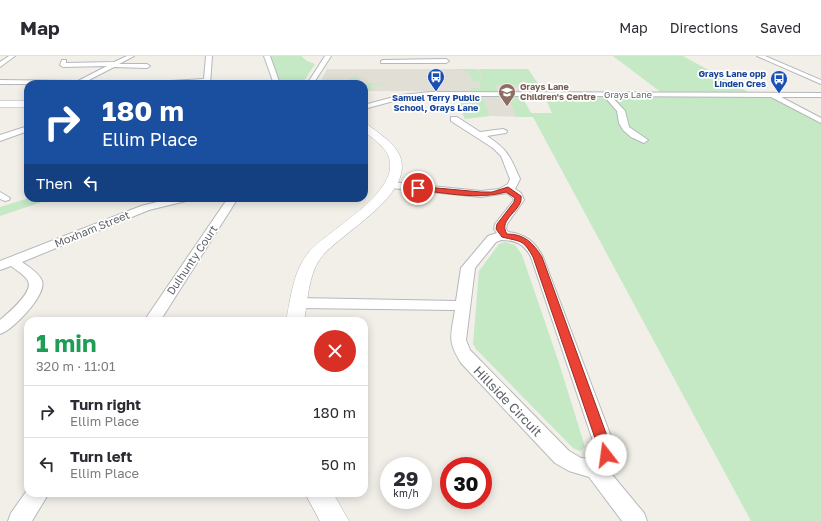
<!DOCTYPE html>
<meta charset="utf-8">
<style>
body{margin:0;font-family:"Golos Text",sans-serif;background:#f7f7f7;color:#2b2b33;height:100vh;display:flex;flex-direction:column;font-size:15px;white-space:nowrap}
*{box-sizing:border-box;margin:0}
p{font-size:13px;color:#7c7c81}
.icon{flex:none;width:22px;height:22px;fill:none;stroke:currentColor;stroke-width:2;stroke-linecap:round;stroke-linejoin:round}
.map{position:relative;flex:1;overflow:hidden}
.side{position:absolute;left:24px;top:261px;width:344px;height:180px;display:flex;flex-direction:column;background:#fff;border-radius:12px;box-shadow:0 2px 10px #0003}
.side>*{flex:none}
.hud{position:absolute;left:24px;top:24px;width:344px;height:122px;border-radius:12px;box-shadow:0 2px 10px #0003;background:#1a4fa0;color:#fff;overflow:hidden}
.speed{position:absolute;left:380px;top:401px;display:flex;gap:8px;font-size:20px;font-weight:700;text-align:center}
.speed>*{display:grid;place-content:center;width:52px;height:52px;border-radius:50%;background:#fff;box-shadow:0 2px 10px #0003;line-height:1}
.speed small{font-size:10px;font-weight:400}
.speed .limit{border:6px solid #d22;background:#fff;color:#111}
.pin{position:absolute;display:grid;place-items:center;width:34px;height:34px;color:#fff;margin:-17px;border:2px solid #fff;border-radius:50%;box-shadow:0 1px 4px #0007}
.me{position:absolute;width:44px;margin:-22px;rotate:345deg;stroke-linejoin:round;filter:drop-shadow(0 0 3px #0008)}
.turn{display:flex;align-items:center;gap:14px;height:84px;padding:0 12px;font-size:18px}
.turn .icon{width:52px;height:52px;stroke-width:2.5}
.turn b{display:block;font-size:28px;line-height:34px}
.then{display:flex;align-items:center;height:38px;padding:0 12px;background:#0003;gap:8px;font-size:15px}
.round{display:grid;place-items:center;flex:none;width:42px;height:42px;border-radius:21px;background:#f7f7f7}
.overview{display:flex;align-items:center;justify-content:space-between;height:68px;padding:0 12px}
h1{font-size:24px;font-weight:700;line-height:30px;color:#1e9e55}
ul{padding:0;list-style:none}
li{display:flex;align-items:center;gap:12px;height:52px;padding:0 12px;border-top:1px solid #e1e1e2}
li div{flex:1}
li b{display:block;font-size:15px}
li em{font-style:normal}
header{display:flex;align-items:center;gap:24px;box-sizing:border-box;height:56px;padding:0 20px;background:#fff;border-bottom:1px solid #e1e1e2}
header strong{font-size:19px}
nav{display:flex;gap:22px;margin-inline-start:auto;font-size:14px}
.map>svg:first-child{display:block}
.education{fill:#e1ded6}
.green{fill:#c5e8c5}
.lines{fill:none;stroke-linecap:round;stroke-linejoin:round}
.minor-casing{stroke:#b5b8bc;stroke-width:2}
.tertiary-casing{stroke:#b5b8bc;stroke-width:1}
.minor{fill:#fff;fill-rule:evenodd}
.tertiary{fill:#fff;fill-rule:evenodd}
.route{fill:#ea4335;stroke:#982c22}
.labels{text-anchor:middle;stroke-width:3.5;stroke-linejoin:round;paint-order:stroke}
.far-transit-label{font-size:9px;font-weight:bold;fill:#164399;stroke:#fff;text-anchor:end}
.far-education-label{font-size:9px;font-weight:bold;fill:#785e54;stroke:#fff;text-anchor:start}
.far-street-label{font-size:9px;fill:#5f6368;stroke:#fff}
.street-label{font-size:11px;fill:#5f6368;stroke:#fff}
.near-street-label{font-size:13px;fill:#5f6368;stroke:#fff}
</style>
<header>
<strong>Map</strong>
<nav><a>Map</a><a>Directions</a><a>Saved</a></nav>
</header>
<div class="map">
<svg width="821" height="465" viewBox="0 0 821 465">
<rect width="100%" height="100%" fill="#f1efe8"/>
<!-- education -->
<g class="education">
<polygon points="327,13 528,13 544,36 364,35 364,28 319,28"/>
<polygon points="483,40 522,41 533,61 490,60"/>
</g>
<!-- green -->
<g class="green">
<polygon points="270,0 301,0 307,5 315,8 302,28 280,28"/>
<polygon points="613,0 683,0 750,37 662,37"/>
<polygon points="455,13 476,13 480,16 481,18 478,20 482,21 484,27 480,13 528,13 543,36 541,35 536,30 527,26 519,15 527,29 495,29 497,35 471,35 471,32 481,32 480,26 472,25 471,19 465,15"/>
<polygon points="351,22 358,22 361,27 382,28 382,29 371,29 370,35 364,35 364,28 332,28 342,26"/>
<polygon points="459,40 483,40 490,60 465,63 463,59"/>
<polygon points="500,41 522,41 531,57 552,57 545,41 764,41 775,43 821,68 821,465 751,465 533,61 516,61 511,48 504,48"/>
<polygon points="29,142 54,142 0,160 0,151"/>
<polygon points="505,186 515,189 522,199 559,307 585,391 582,394 580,395 573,392 476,293 473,288 479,215 499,188"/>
</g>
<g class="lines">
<defs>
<g id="minor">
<polygon points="9,0 15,0 0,11 0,6"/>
<polygon points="127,0 134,0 119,8 147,8 150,10 147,12 114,11 87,25 171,25 204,23 206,0 212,0 210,28 0,28 0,24 78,25 107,10 63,11 60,9 62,4 66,4 66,7 114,6"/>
<polygon points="264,0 270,0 280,28 274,28"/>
<polygon points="325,0 331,0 313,28 307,28"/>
<polygon points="757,0 765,0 821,24 821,28"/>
<polygon points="383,4 446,3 449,5 446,7 381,7 381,5"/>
<polygon points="431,36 821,37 821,41 781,41 821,62 821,67 771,41 611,40 625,55 629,71 648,84 644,87 631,81 623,74 619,67 617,55 604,40 431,40 401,43 364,53 364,49 401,39"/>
<path d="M451 61H457L480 76 503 73 507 75 506 77 487 80C508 94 510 100 520 123L515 133 521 137 524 144 507 168 506 173 508 176C526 178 535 186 543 201L615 391V401L609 415 644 457 647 465H622L589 421 569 415 555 407 461 307C447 284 451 280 455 254L299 252 294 250 292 247 294 244 299 242 456 245 461 212 488 180 497 177 494 173 495 168 514 144 512 141 507 137 481 141 391 132 386 129 391 126 481 135 499 133 508 128 510 123 501 100 493 92 451 65ZM501 184C516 184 524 188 531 201L595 391V401L593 403 581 402 569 395 470 294 466 284 475 212 496 186Z"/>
<polygon points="28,70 28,75 0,85 0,79"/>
<polygon points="0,136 10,142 9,144 5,145 0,143"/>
<path d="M173 142H191L190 144 149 154 22 206C29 211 39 217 42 225 47 239 12 275 0 278V264C8 257 34 236 28 225 25 219 16 214 11 210L0 214V205L141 150Z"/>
<polygon points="228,142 238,142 160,265 144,265"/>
<polygon points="28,433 28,437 49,437 32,465 8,465 11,457"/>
</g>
<g id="tertiary">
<rect x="0" y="45" width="28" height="6"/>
<path d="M364 67 367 68C378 77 394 86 400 100 415 140 339 177 320 203 308 220 308 245 304 265H286C291 241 293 215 309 196 329 173 404 135 388 99 383 89 372 82 364 75Z"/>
<polygon points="305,437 333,437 349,465 320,465"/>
</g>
</defs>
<!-- minor casing -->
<use href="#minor" class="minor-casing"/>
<!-- tertiary casing -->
<use href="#tertiary" class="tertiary-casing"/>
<!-- minor -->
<use href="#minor" class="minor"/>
<!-- tertiary -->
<use href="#tertiary" class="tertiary"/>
</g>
<!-- route -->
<path class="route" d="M415 130 481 136H492L508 131 521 140C524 154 497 163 507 178 525 178 533 187 542 201L611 391 612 399 611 403 606 405 601 403 598 391 533 201C523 183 521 186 502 181L496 173 497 168 514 146 515 142 506 136C478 144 447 137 418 134L415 133Z"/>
<!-- icons -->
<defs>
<symbol id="bus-pin" viewBox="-11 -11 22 30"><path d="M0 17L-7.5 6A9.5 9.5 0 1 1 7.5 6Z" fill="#1a4fb4" stroke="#fff"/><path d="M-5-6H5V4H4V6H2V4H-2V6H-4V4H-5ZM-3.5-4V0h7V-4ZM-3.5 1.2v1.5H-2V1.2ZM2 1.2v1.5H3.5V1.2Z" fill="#fff"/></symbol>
<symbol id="school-pin" viewBox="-11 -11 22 30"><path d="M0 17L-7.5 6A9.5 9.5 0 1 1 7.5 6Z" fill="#8d6e63" stroke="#fff"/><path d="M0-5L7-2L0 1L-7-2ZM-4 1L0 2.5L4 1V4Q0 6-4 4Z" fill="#fff"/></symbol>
</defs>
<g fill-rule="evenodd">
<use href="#bus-pin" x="426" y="11" width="20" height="27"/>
<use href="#bus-pin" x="769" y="13" width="20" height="27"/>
<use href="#school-pin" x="497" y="26" width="20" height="27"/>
</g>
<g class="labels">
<!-- far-transit labels -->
<g class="far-transit-label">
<text x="766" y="21">Grays Lane opp<tspan x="766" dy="10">Linden Cres</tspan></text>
<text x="436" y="45" text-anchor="middle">Samuel Terry Public<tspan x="436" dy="10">School, Grays Lane</tspan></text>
</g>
<!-- far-education labels -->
<g class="far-education-label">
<text x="520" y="34">Grays Lane<tspan x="520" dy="10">Children's Centre</tspan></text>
</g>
<!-- far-street labels -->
<g class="far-street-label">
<text x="628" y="42">Grays Lane</text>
</g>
<!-- street labels -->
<g class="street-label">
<text transform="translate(92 173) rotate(-22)" y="4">Moxham Street</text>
<text transform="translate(192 204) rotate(-56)" y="4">Dulhunty Court</text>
</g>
<!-- near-street labels -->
<g class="near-street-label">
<text transform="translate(508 345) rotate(46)" y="5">Hillside Circuit</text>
</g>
</g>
</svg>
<div class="speed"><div>29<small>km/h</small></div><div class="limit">30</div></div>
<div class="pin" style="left:418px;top:132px;background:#d93025"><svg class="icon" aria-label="arrive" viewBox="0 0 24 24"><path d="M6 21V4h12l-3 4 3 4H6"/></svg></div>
<svg class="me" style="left:606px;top:399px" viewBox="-20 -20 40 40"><circle r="19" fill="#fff"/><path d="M0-13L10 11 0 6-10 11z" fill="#ea4335"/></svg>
<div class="hud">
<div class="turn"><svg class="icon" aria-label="right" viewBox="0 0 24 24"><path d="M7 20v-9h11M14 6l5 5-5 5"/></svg><div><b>180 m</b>Ellim Place</div></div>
<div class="then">Then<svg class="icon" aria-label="left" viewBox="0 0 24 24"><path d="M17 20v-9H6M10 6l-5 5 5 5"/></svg></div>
</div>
<section class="side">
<div class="overview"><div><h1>1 min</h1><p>320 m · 11:01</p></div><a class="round" style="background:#d93025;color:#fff"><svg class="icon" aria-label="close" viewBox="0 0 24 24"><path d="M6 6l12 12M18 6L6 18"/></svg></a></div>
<ul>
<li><svg class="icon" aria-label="right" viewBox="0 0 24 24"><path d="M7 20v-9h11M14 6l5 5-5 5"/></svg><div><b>Turn right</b><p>Ellim Place</p></div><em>180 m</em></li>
<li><svg class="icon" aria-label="left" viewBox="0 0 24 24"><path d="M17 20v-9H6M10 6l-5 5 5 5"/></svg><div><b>Turn left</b><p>Ellim Place</p></div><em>50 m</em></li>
</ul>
</section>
</div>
